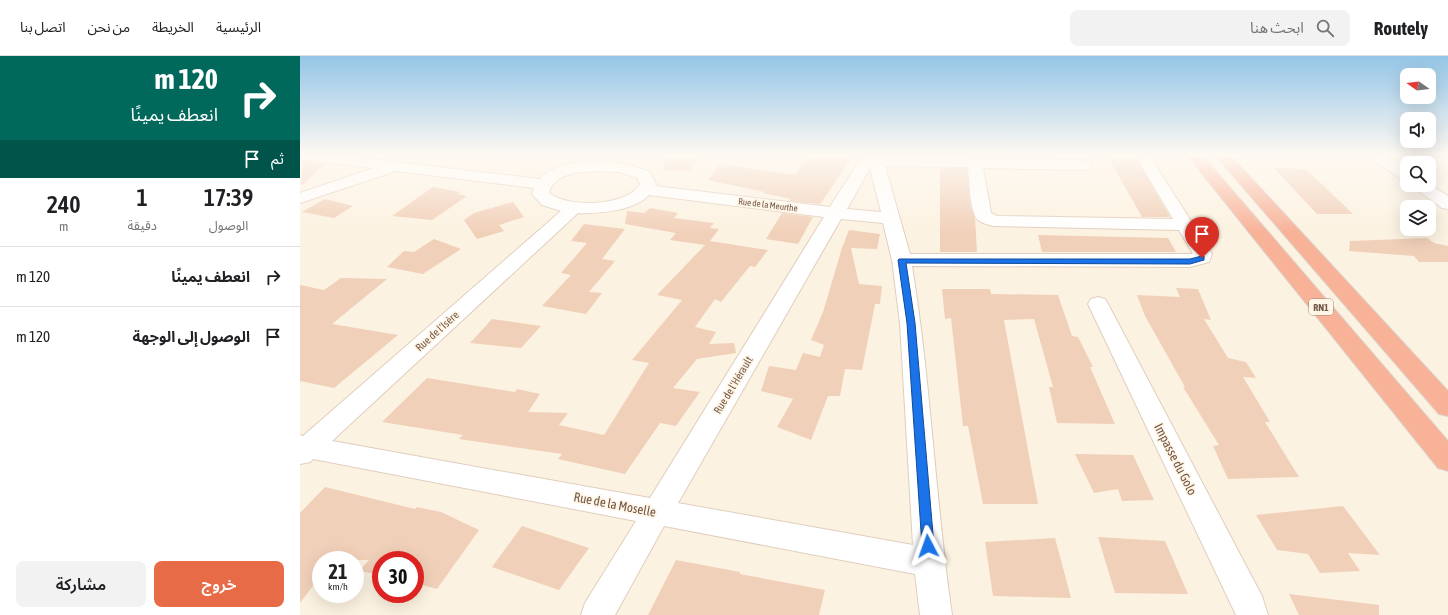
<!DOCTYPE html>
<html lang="ar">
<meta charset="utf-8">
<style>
body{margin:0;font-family:"Asap Condensed","Noto Sans Arabic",sans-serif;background:#f2f2f2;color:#202124;direction:rtl;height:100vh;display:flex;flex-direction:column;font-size:15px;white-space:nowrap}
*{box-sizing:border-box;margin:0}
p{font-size:13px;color:#757577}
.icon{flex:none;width:22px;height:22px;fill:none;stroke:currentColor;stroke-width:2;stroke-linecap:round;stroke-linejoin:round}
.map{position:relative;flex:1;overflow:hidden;direction:ltr}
.side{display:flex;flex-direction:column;background:#fff;width:300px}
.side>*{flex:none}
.banner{background:#00695c;color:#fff;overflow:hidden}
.needle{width:26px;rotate:284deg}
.controls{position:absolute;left:1100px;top:12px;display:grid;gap:8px}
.controls a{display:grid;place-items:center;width:36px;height:36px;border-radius:8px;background:#fff;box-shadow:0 4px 16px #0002;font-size:20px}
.speed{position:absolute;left:12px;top:495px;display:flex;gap:8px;font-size:20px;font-weight:700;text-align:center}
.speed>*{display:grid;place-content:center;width:52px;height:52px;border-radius:50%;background:#fff;box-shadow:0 4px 16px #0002;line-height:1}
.speed small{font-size:10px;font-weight:400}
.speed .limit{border:6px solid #d22;background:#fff;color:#111}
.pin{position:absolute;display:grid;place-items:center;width:34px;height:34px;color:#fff;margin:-41px -17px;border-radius:50% 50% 50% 0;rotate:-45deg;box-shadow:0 0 4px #0007}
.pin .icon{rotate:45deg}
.me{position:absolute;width:44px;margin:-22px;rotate:356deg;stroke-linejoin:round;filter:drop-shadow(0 0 3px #0008)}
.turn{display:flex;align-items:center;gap:14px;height:84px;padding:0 16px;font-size:18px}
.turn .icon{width:52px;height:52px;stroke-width:2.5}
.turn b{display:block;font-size:28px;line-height:34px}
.then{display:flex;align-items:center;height:38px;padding:0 16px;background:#0003;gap:8px;font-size:15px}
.eta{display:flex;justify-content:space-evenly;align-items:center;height:68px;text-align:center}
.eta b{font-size:24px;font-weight:600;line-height:28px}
.action{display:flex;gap:8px;margin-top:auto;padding:8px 16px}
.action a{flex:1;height:46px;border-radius:8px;background:#e76b46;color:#fff;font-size:16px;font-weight:600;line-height:46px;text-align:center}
.action a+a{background:#f2f2f2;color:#202124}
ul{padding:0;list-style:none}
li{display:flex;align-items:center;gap:12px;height:60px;padding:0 16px;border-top:1px solid #e0e0e0}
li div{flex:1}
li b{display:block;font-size:15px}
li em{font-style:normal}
header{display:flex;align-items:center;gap:24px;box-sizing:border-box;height:56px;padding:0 20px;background:#fff;border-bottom:1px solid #e0e0e0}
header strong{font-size:19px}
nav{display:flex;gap:22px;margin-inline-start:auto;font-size:14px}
.search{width:280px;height:36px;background:#f2f2f2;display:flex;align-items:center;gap:10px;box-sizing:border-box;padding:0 14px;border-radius:8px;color:#757577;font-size:15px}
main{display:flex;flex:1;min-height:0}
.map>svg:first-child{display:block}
.building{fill:#f1d0b9}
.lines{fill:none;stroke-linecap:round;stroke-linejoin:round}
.minor-casing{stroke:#e0cebd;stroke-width:2}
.highway-casing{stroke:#dbd4cf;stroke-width:2}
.minor{fill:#fff;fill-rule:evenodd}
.highway{fill:#f7b298;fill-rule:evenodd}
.route{fill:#1a73e8;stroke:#114b97}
.labels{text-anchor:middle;stroke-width:3.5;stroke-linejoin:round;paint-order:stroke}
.far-street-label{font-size:9px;fill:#735848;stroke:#fff6e7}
.shield{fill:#fff6e7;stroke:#9d8778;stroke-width:1}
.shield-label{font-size:10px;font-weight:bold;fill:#735848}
.street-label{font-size:11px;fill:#735848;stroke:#fff6e7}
.near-street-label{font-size:13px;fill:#735848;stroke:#fff6e7}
</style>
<header>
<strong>Routely</strong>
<div class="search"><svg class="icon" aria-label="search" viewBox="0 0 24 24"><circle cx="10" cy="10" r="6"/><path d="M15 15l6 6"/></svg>ابحث هنا</div>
<nav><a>الرئيسية</a><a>الخريطة</a><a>من نحن</a><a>اتصل بنا</a></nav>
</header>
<main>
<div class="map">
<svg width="1148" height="559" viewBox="0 0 1148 559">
<rect width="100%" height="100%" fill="#fcf2e1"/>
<!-- building -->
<g class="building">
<polygon points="364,99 404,99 389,115 365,114"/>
<polygon points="510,99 554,99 520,148 490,145 491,143 463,137 464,136 408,124 420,108 495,119"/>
<polygon points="807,99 834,99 870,161 842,161"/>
<polygon points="3,105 25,108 1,130"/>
<polygon points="640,112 667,112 670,148 675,162 677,196 640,196"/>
<polygon points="974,112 1006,113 1053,158 1017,158"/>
<polygon points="133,131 160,136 158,138 167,140 132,164 92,160"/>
<polygon points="25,143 53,150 34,162 2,156"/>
<polygon points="213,146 224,161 199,169 204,175 177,183 164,164 174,157"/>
<polygon points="350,152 378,157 374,162 414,167 410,172 419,173 410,185 468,194 455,211 450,210 421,246 415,243 395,271 416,276 409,288 434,287 436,297 397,303 373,332 400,336 376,370 360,367 325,418 258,403 262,398 159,383 163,379 82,366 127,322 215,336 217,333 240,338 228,356 268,357 259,369 304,379 349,307 332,304 382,244 357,239 405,189 370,184 376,177 325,168 327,155 344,157"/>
<polygon points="482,157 513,161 498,188 466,183"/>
<polygon points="284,168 325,173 302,203 315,205 289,236 302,237 286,258 242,250 271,219 261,217 287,187 271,185"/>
<polygon points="549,174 580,178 577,193 551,192 559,228 582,230 580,248 575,248 562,314 545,313 540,340 528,340 511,384 477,371 493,343 461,335 469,310 496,314 503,297 520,301 524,289 511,284 523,256 542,192"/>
<polygon points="738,179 868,182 876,196 742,196"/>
<polygon points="1127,182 1134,187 1148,190 1148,206 1119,206 1114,200 1049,195 1050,185"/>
<polygon points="134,183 161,193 123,218 87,211 104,195 114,196"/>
<polygon points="41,222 87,223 32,268 98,279 34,332 0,325 0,229 24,234"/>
<polygon points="876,232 898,233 911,264 904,263 928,302 946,306 956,322 943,321 970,366 965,366 999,421 928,423 913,390 919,389 883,331 885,331 845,260 837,239 880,241"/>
<polygon points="642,233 690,233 691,238 758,239 772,280 778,281 793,311 790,311 815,368 757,367 749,331 753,331 734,263 704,264 738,448 683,448 668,370 663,370 651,262 645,263"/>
<polygon points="192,263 241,270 221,292 170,287"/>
<polygon points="775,398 833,399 854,444 822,445 818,433 794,437"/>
<polygon points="25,431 115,453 117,451 141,456 179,474 137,533 115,527 115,504 81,504 81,519 59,515 69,504 21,504 21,519 0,547 0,457"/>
<polygon points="1043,450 1080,499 1048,497 1060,515 1020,517 1008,498 977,494 956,459"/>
<polygon points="222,470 289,492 259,534 192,511"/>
<polygon points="798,481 865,485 888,538 815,537"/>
<polygon points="755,482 771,542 693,540 685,486"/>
<polygon points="376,504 440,516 440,518 525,534 519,559 348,559"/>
<polygon points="989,538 1079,549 1079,559 999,559"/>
</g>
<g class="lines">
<defs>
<g id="minor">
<path d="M0 99H37L240 123C261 98 323 104 350 116L356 128 355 130 530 151 563 99 784 104 789 106 792 109 789 112 784 114 683 112 691 157 697 160 873 163 835 99H849L912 198 909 206 890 211 612 210C631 326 635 443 652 559H620L615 518 364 470 315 559H281L285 547 336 465 13 403 10 406 0 408V379L3 380 261 155 242 149 232 138 234 132 96 115 0 147V137L74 112 0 103ZM585 110 668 111C669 123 670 157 678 164 682 167 688 169 693 170L879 174 893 198H610ZM570 112 581 156 547 153ZM296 115 320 116 337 122 340 128C327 151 267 152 249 137 254 117 279 116 296 115ZM349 139 524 161 350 442 32 385 278 157C298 158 334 155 349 139ZM541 163 583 167 592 204 600 267 613 489 378 447Z"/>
<polygon points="1069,99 1086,99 1107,113 1107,125 1101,123 1071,102"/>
<polygon points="1129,128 1148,140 1148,153 1142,152 1114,132 1112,129 1129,129"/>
<polygon points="798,241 805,243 808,248 962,540 968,559 936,559 788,248 791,243"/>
</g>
<g id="highway">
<polygon points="887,99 902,99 1148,385 1148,415 1138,412"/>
<polygon points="915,99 930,99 1148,335 1148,360 1139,358"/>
</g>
</defs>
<!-- minor casing -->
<use href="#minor" class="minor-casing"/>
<!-- highway casing -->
<use href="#highway" class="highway-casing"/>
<!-- minor -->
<use href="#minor" class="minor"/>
<!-- highway -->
<use href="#highway" class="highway"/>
</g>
<!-- sky -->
<linearGradient id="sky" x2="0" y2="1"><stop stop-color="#94c5e7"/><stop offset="0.56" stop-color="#fef9f2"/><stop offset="1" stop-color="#fef9f2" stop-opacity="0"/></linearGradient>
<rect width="1148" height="177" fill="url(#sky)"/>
<!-- route -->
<polygon class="route" points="902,200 904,200 904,204 890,208 606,207 615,267 634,490 633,494 628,496 624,494 622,490 607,267 598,204 599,203 890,203"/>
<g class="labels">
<!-- far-street labels -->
<g class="far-street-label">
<text transform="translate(468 149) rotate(7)" y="3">Rue de la Meurthe</text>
</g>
<!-- shield labels -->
<rect class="shield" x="1009" y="243" width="24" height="16" rx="3"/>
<g class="shield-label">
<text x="1021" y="255">RN1</text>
</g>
<!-- street labels -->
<g class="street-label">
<text transform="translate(137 275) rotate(-42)" y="4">Rue de l'Isère</text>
<text transform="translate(433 329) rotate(-59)" y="4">Rue de l'Hérault</text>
</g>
<!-- near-street labels -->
<g class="near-street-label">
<text transform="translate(876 403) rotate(63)" y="5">Impasse du Golo</text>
<text transform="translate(315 448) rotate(11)" y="5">Rue de la Moselle</text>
</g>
</g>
</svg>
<div class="controls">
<a><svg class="needle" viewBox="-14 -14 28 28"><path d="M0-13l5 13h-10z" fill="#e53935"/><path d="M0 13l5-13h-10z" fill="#757577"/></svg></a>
<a><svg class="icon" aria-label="sound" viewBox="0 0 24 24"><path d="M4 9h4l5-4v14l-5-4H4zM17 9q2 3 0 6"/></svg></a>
<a><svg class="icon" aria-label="search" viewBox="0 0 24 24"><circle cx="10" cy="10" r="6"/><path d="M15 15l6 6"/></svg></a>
<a><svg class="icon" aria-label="layers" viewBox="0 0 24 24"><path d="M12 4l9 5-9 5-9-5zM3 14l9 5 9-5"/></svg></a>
</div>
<div class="speed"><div>21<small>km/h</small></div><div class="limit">30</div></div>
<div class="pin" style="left:902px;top:202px;background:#d93025"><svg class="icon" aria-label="arrive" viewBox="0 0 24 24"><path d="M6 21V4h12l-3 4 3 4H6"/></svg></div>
<svg class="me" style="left:628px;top:490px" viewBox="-20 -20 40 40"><path d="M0-17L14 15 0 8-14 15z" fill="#1a73e8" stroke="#fff" stroke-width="4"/></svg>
</div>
<section class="side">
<div class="banner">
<div class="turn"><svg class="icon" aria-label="right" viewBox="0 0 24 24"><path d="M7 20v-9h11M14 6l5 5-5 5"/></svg><div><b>120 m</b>انعطف يمينًا</div></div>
<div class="then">ثم<svg class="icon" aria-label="arrive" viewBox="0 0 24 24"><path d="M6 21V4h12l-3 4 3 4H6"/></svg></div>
</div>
<div class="eta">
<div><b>17:39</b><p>الوصول</p></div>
<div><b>1</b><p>دقيقة</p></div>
<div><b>240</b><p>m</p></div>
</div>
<ul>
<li><svg class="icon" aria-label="right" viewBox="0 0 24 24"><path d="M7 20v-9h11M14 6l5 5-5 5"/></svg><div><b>انعطف يمينًا</b></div><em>120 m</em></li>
<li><svg class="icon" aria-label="arrive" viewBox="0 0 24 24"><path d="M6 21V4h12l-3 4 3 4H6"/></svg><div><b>الوصول إلى الوجهة</b></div><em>120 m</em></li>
</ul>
<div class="action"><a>خروج</a><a>مشاركة</a></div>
</section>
</main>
